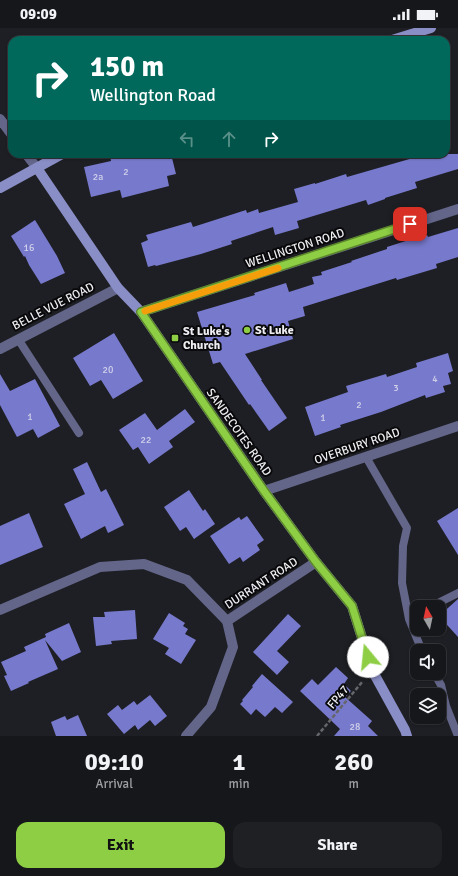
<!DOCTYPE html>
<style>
body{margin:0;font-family:Signika,sans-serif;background:#1f2024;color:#f1f3f6;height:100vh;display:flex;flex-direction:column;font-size:15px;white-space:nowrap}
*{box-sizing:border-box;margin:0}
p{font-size:13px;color:#9e9fa3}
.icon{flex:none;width:22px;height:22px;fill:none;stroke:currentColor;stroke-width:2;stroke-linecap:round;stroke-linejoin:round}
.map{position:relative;height:708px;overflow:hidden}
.details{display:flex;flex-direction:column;background:#16171b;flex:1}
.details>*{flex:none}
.top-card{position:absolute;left:8px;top:8px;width:442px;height:122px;border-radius:12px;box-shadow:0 1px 3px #0004,0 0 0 1px #35363a;background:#00695c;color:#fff;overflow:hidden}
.needle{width:26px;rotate:351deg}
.controls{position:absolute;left:410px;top:572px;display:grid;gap:8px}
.controls a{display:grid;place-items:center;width:36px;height:36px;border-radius:8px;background:#16171b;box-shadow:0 1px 3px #0004,0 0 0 1px #35363a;font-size:20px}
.pin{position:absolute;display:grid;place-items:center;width:34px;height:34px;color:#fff;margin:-17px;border-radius:8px;box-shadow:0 2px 6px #0006}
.me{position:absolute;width:44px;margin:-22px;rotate:343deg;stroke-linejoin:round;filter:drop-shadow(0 0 3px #0008)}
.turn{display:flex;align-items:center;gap:14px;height:84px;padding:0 16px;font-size:18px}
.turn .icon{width:52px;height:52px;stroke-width:2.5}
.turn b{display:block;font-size:28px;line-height:34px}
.lanes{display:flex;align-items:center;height:38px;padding:0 16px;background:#0003;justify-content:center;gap:20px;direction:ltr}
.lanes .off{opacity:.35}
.eta{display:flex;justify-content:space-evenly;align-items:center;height:68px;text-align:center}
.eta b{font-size:24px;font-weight:700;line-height:28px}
.action{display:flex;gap:8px;margin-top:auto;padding:8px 16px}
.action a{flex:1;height:46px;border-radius:12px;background:#8dce44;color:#111;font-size:16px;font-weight:700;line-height:46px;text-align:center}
.action a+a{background:#1f2024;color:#f1f3f6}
.status{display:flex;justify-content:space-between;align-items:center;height:28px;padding:0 20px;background:#16171b;direction:ltr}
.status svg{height:11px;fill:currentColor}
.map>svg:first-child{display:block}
.building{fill:#7779cc}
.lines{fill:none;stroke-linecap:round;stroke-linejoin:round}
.path{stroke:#65656a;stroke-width:2.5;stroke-dasharray:4 2;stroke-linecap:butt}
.lane{stroke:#636689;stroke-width:8}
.street{stroke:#636689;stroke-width:10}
.secondary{stroke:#8a8ec7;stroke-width:10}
.route-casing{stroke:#5c862c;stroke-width:10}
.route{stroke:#8dce44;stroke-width:7}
.slow{stroke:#f59e0b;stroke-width:7}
.poi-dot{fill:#8dce44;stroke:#09090b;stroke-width:1.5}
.labels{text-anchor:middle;stroke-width:4;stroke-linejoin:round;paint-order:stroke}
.number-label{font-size:10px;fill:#d1d2e9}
.street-label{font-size:12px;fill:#efeff3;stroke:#09090b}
.poi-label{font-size:12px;font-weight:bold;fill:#efeff3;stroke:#09090b;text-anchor:start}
</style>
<div class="status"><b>09:09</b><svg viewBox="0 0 49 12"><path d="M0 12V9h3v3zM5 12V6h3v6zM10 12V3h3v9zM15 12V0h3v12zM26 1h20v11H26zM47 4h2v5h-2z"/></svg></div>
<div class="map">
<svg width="458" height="708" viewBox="0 0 458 708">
<rect width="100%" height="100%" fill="#1e1f24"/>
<!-- building -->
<g class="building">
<polygon points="110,126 171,126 176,146 167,148 169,158 122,170 120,162 91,169 84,139 111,133"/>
<polygon points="427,126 458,126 458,141 415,154 417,160 385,170 385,171 368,177 366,172 297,193 299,200 275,207 273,199 231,213 232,216 201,226 156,238 155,237 148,239 141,215 148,212 146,207 191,194 193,199 246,182 247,185 258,181 259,185 298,174 294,161 315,155 315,156 346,146 347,149"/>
<polygon points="35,192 57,228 65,245 41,256 29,237 25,228 24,229 11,208"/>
<polygon points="458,200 458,229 436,236 437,240 397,252 396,250 303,279 305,288 288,293 293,311 245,326 262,352 261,352 287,390 269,403 250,376 249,377 220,334 213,336 197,284 255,267 254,265 286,255 289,264 314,256 312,249 322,247 321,244 352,234 351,233 387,221 387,219 412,211 427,207 428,209"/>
<polygon points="114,305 143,353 113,371 101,352 90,358 73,330"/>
<polygon points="448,325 453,343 448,345 451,356 443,358 445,364 426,370 425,367 381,384 340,397 341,399 315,408 305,379 348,364 346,358 386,346 387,349 417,339 416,335"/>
<polygon points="0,346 10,363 35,351 60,398 38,410 33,401 17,409 0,377"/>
<polygon points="185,381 195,394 169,413 173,419 149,436 138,419 133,422 119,402 145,385 157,402"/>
<polygon points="87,434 101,464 106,461 124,497 108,505 105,498 81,511 64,476 85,466 73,441"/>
<polygon points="189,462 203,483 205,481 215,496 194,511 186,499 180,503 164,479"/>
<polygon points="458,480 458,527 437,493"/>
<polygon points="29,485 43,519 0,537 0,498"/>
<polygon points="247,488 264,512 257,517 260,522 243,534 240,529 229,536 210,508 239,489 241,492"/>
<polygon points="458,571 458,609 439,588"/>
<polygon points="135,582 137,611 111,613 112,616 96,618 93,589 105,589 104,584"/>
<polygon points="169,585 185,595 183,598 188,601 185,606 196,612 181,636 165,626 169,620 153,611"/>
<polygon points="288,586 301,598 277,623 289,634 277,647 253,624"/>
<polygon points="69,595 81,624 62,633 45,612 58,641 28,654 29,655 11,663 4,648 7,647 1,634 26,623 24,619 46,609 45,606"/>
<polygon points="336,639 348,650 344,656 351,663 345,669 372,693 368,698 378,708 334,708 340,701 300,663 312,651 318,657"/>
<polygon points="262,646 293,674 282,685 275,679 265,689 256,681 251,687 240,676 243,673 242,672 253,659 252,658"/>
<polygon points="150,667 167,688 155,698 150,692 138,702 135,697 124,706 107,686 118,677 122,682 134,673 137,677"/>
<polygon points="78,687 87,708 56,708 51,694 65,688 67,692"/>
</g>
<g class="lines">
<!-- path -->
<polyline class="path" points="317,708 363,653"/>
<!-- lane -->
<g class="lane">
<polyline points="18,311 79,405"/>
<polyline points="366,429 407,500 403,518 402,555 409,591 422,623"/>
<polyline points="430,579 458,565"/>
<polyline points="409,590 417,586"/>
<polyline points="434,645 441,657 446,678 458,708"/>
</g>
<!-- street -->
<g class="street">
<polyline points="0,91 12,107"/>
<polyline points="26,126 37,140"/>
<polyline points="141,284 458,181"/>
<polyline points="0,321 118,260"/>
<polyline points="264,463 458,398"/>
<polyline points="0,582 100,539 144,536 187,552 227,593"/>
<polyline points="186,708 211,679 233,619 227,593 316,534"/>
</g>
<!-- secondary -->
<g class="secondary">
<polyline points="392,12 431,0"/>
<polyline points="37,140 118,260 141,284 264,463 316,534 352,578 372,642 405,702 407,708"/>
<polyline points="0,160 62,126"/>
</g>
</g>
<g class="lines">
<defs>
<polyline id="route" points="368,629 352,578 316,534 264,463 141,284 410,196"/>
</defs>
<!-- route casing -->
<use href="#route" class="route-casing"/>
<!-- route -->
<use href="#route" class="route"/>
<!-- slow -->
<polyline class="slow" points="145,283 278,240"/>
</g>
<!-- markers -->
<g class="poi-dot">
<circle cx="247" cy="302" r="4"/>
<rect x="171" y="306" width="8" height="8" rx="2"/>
</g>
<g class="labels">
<!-- number labels -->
<g class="number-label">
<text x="126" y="147">2</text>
<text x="98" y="152">2a</text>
<text x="29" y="223">16</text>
<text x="108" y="345">20</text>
<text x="435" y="354">4</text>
<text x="396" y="363">3</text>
<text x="359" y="380">2</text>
<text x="30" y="392">1</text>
<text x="323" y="393">1</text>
<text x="146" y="415">22</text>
<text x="355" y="702">28</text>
</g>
<!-- street labels -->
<g class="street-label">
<text transform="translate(295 220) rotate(-18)" y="4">WELLINGTON ROAD</text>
<text transform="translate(53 278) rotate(-27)" y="4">BELLE VUE ROAD</text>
<text transform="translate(239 404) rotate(55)" y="4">SANDECOTES ROAD</text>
<text transform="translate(357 418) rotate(-19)" y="4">OVERBURY ROAD</text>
<text transform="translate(261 555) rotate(-33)" y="4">DURRANT ROAD</text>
<text transform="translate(338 669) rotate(-50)" y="4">FP47</text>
</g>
<!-- poi labels -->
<g class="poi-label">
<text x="255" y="306">St Luke</text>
<text x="183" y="307">St Luke's<tspan x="183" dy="14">Church</tspan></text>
</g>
</g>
</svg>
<div class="controls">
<a><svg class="needle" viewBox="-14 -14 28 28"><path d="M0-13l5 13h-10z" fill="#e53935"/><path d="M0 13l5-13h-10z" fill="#9e9fa3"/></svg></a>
<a><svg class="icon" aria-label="sound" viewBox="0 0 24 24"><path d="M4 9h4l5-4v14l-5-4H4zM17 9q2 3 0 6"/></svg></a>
<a><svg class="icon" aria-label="layers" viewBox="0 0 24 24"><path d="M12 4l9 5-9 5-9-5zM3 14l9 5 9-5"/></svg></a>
</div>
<div class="pin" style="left:410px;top:196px;background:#d93025"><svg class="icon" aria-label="arrive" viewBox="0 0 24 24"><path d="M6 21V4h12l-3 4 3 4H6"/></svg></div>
<svg class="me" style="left:368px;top:629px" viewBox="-20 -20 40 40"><circle r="19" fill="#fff"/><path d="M0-13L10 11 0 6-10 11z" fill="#8dce44"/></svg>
<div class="top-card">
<div class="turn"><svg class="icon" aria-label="right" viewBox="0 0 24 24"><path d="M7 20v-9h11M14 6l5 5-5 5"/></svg><div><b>150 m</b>Wellington Road</div></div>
<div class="lanes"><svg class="icon off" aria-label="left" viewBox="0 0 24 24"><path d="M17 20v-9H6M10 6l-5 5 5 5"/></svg><svg class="icon off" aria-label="ahead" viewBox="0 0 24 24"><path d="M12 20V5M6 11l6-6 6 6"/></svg><svg class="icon" aria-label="right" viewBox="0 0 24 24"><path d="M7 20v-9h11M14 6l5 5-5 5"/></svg></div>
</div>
</div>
<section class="details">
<div class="eta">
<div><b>09:10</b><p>Arrival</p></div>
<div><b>1</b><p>min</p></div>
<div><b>260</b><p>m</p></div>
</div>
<div class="action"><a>Exit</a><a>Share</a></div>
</section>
